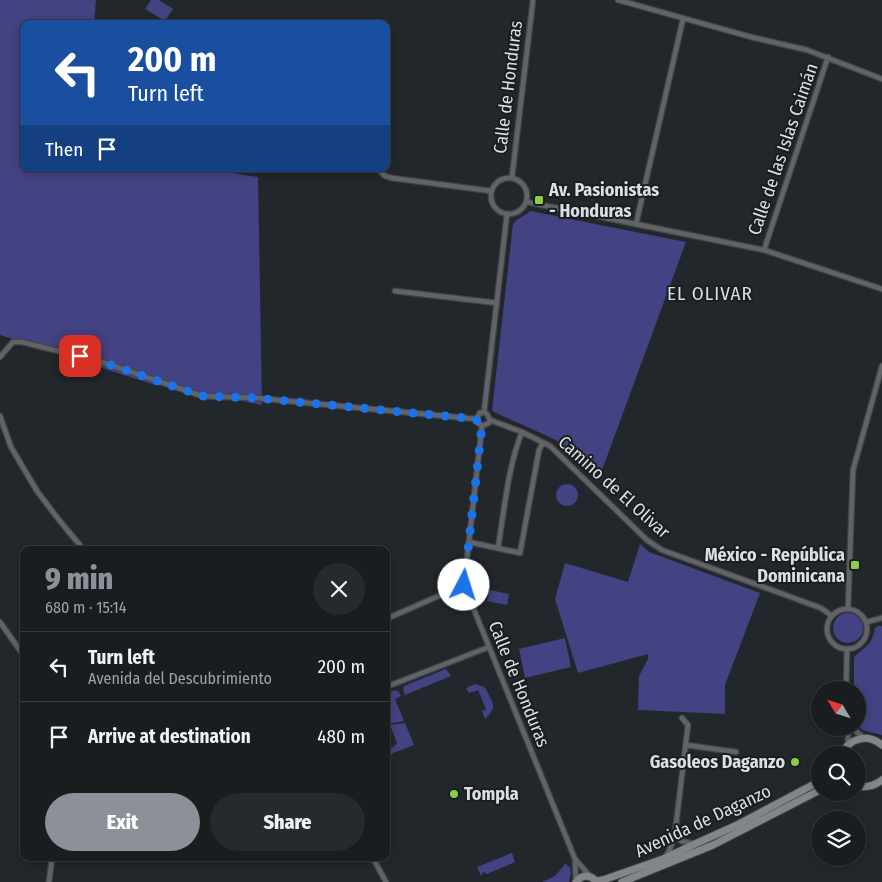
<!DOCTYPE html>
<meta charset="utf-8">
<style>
body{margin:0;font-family:"Fira Sans Condensed",sans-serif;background:#272a2d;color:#f1f3f6;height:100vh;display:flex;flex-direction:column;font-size:19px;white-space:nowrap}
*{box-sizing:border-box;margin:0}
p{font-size:16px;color:#9fa2a5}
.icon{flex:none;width:28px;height:28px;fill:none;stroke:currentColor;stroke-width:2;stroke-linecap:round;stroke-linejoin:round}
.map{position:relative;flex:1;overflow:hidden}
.drawer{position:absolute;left:20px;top:546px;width:370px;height:315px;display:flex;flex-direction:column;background:#1a1d20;border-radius:10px;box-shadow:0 2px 8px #0003,0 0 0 1px #383b3e}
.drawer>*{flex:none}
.hud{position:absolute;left:20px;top:20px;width:370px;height:152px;border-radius:10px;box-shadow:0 2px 8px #0003,0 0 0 1px #383b3e;background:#1a4fa0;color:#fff;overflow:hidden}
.needle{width:32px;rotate:308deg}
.controls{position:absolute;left:811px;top:681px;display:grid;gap:10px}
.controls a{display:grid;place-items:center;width:55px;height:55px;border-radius:50%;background:#1a1d20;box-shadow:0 2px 8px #0003,0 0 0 1px #383b3e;font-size:25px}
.pin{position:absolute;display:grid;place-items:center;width:42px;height:42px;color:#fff;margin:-21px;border-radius:10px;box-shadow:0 2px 8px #0006}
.me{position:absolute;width:55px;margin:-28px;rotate:5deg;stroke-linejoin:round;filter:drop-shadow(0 0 4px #0008)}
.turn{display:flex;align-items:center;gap:18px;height:105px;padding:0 25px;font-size:22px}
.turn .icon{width:65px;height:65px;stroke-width:2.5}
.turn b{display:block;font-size:35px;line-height:42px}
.then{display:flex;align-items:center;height:48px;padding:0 25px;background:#0003;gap:10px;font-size:19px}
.round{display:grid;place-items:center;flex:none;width:52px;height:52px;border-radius:26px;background:#272a2d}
.overview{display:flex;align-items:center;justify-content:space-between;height:85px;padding:0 25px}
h1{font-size:30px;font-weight:800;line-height:38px;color:#8c9099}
.action{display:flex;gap:10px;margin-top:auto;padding:10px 25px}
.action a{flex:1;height:58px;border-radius:30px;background:#8c9099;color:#fff;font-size:20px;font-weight:800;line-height:58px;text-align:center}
.action a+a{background:#272a2d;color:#f1f3f6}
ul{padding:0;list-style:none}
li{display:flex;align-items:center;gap:15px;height:70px;padding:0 25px;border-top:1px solid #383b3e}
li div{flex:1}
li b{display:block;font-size:19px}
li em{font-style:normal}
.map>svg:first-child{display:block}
.green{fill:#434282}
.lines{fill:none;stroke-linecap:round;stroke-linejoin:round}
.street-casing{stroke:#404448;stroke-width:7}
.secondary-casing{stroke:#404448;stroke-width:9}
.street{stroke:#626366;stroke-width:4.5}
.secondary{stroke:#83858a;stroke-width:7}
.route{stroke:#1a73e8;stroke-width:9;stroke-dasharray:0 16.2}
.poi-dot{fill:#8bce46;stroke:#191e21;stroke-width:2}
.labels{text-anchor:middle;stroke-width:4;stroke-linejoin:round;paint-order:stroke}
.street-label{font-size:18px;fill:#dcdfe2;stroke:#191e21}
.poi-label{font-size:18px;font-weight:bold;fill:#dcdfe2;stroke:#191e21;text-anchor:start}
.neighbourhood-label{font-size:19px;letter-spacing:1px;fill:#dcdfe2;stroke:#191e21}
</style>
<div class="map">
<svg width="882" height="882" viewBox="0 0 882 882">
<rect width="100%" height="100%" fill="#22272b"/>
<!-- green -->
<g class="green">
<polygon points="0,0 96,0 94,24 24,24 24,169 207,169 258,177 262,405 152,384 0,335"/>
<polygon points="151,0 159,0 173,9 165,21 145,9"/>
<path d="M530 211 686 242 598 481 556 440 494 412 492 410 513 224C516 219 525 216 530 211Z"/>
<circle cx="567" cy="495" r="11"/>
<polygon points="640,544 649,552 760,593 725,685 725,714 638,710 639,676 648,659 648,654 578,673 555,599 565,563 628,582"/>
<polygon points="490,590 509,594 507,605 487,601"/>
<circle cx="848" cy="628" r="15"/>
<path d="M878 626H882V735L862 730 858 725V690H854V657C865 646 872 646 875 628Z"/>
<polygon points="565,638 571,667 525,678 519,649"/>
<polygon points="446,669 451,676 405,695 403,690 404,686"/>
<path d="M475 684 484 687 486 689C493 705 498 706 485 719L482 711 486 709 478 690 469 693 466 688Z"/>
<polygon points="395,690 398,691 401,696 395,699 404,721 389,724 386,715 386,694"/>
<polygon points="405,723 414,745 391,754 389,751 397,743 390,725"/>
<polygon points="512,853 515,862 487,874 483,872 481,876 477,867"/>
<polygon points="566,863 568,867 570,867 571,873 569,882 542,882 555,876"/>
</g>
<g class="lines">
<defs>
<g id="street">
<polyline points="618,0 751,37 807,50 882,79"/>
<polyline points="378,169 385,176 392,178 491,191"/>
<polyline points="512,177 533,0"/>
<circle cx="509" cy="196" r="18"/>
<polyline points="527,202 764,250 882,289"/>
<polyline points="636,224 683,19"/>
<polyline points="764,250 828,57"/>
<polyline points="395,291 497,303"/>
<polyline points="0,357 13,342 22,342 99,361 202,396 256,398 476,419"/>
<polyline points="484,412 507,214"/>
<polyline points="0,416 11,447 37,491 59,520 84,550"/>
<polyline points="490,420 522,432 550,446 647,540 662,550 821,608 832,616"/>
<polyline points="482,426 464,585 575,859 590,876"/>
<polyline points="482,426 489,423 490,420 487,414 484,412"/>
<polyline points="482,426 477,422 476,419 480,413 484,412"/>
<polyline points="469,542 520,553 539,450 543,443"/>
<path d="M498 548C504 512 508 466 522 432"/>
<polyline points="848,608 853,470 882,366"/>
<circle cx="847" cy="629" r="20"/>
<polyline points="386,619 464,585"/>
<polyline points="0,622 24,656"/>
<polyline points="867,622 882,618"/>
<polyline points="386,687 489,647"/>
<polyline points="846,690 847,649"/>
<polyline points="848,728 848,744"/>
<polyline points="852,728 864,738"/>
<polyline points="686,745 736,752"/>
<polyline points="675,833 688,725 682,718"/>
<polyline points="373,858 386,882"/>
<polyline points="665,858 670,849 675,833 681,841 694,844"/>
<polyline points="575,861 576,880"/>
<polyline points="49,882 52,858"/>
</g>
<g id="secondary">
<path d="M841 755C849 738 867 733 882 745"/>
<path d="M858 786C867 788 874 786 882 780"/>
<polyline points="596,881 603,880 663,859 695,844 737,825 820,781"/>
<path d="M576 882C582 874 590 874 597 882"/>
<polyline points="622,882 713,845 820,790"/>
</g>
</defs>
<!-- street casing -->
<use href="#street" class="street-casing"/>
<!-- secondary casing -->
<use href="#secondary" class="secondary-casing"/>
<!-- street -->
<use href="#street" class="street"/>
<!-- secondary -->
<use href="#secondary" class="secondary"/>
</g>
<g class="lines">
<!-- route -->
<polyline class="route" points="80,356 99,361 202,396 256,398 476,419 479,424 482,426 464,585"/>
</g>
<!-- markers -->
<g class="poi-dot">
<rect x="534" y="195" width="10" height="10" rx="2.5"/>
<rect x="850" y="560" width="10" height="10" rx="2.5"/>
<circle cx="795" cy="762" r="5"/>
<circle cx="454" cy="794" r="5"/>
</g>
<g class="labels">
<!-- street labels -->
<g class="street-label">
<text transform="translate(508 87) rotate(-83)" y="6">Calle de Honduras</text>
<text transform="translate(783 149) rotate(-71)" y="6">Calle de las Islas Caimán</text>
<text transform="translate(614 487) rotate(42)" y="6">Camino de El Olivar</text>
<text transform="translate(519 684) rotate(68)" y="6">Calle de Honduras</text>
<text transform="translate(703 821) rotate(-25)" y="6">Avenida de Daganzo</text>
</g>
<!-- poi labels -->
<g class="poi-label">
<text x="549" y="196">Av. Pasionistas<tspan x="549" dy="21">- Honduras</tspan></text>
<text x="845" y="561" text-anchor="end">México - República<tspan x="845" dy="21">Dominicana</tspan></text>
<text x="785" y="768" text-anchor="end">Gasoleos Daganzo</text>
<text x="464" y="800">Tompla</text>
</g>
<!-- neighbourhood labels -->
<g class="neighbourhood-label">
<text x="710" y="300">EL OLIVAR</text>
</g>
</g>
</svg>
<div class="controls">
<a><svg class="needle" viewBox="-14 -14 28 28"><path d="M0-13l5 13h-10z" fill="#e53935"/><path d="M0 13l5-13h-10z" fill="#9fa2a5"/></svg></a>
<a><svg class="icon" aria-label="search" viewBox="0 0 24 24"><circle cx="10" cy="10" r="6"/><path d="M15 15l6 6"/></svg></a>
<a><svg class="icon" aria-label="layers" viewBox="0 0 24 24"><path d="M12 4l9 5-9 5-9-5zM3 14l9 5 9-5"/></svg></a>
</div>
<div class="pin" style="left:80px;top:356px;background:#d93025"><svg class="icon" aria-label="arrive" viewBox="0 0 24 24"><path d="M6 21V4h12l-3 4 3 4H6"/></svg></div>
<svg class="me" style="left:464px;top:585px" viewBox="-20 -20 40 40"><circle r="19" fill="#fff"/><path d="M0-13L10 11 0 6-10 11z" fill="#1a73e8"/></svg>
<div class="hud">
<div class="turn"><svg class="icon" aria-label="left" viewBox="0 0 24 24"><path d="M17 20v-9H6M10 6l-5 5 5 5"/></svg><div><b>200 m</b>Turn left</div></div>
<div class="then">Then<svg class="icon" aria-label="arrive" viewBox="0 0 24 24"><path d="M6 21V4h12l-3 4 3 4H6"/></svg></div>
</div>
<section class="drawer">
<div class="overview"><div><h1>9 min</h1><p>680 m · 15:14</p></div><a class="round"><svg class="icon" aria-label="close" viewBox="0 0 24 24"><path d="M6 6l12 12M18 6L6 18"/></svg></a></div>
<ul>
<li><svg class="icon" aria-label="left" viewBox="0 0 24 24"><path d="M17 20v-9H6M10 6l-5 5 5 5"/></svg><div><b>Turn left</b><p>Avenida del Descubrimiento</p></div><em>200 m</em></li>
<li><svg class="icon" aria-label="arrive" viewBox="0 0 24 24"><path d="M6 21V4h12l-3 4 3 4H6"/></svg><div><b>Arrive at destination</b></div><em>480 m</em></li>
</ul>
<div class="action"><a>Exit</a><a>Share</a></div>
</section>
</div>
